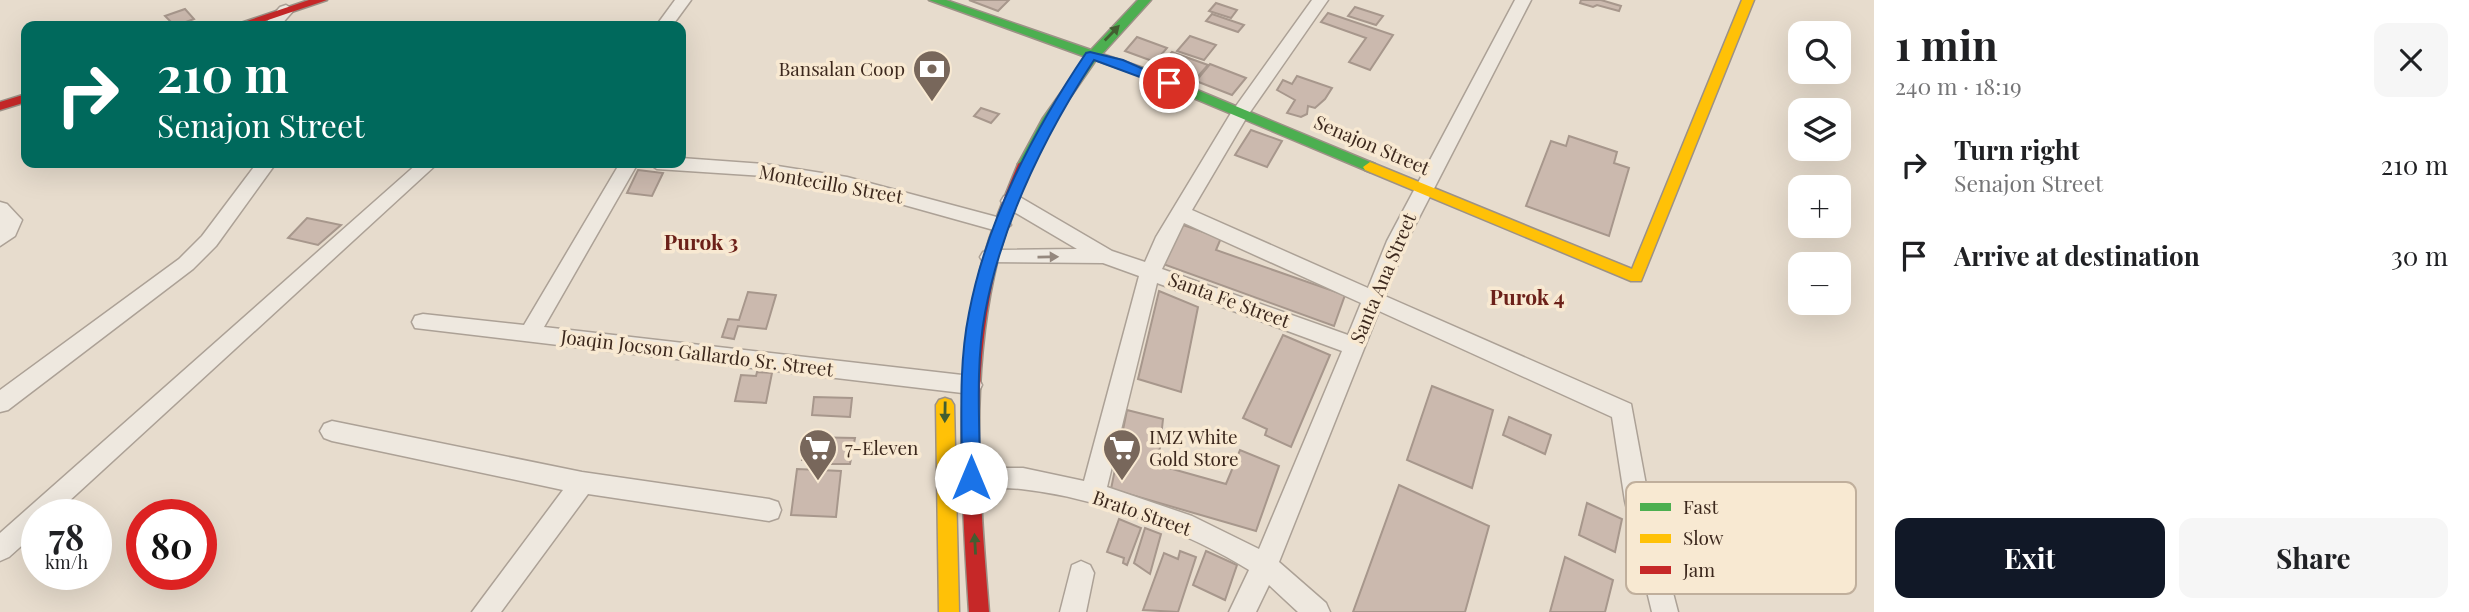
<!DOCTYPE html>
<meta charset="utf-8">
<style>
body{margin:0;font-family:"Playfair Display",serif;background:#f6f6f6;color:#202124;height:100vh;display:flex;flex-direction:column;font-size:26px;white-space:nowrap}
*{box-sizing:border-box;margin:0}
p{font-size:23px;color:#757577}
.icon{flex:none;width:38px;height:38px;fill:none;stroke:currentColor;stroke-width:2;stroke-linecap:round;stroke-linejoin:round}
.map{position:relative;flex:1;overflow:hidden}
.panel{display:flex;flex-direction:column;background:#fff;width:595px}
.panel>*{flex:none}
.top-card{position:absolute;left:21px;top:21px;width:665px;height:147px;border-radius:14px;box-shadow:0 7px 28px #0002;background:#00695c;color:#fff;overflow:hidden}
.controls{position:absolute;left:1788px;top:21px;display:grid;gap:14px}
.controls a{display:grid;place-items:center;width:63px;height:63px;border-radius:14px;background:#fff;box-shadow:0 7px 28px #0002;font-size:35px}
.speed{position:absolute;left:21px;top:499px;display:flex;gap:14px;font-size:35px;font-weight:700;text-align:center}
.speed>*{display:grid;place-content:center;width:91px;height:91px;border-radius:50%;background:#fff;box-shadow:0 7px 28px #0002;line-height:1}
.speed small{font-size:18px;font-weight:400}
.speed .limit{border:10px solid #d22;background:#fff;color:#111}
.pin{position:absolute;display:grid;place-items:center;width:60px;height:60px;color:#fff;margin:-30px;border:4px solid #fff;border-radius:50%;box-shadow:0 2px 7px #0007}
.me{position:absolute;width:77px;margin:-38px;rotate:0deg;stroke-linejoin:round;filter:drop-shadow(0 0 5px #0008)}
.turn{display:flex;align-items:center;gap:24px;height:147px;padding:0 21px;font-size:32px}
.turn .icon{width:91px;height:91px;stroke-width:2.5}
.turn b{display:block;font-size:49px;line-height:60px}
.round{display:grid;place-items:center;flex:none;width:74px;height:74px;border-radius:14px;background:#f6f6f6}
.overview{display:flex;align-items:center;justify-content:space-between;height:119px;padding:0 21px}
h1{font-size:42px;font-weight:700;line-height:52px}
.action{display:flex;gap:14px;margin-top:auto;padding:14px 21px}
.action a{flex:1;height:80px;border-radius:14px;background:#111827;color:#fff;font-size:28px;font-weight:700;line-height:80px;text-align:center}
.action a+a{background:#f6f6f6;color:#202124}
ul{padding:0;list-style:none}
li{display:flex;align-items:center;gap:21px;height:91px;padding:0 21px}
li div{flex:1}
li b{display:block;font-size:26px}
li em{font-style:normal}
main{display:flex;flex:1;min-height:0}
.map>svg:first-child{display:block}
.building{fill:#cbb9ae;stroke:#a7978c;stroke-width:2}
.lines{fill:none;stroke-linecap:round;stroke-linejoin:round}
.street-casing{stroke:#aca196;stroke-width:3}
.fast-casing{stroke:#9c9186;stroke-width:3}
.slow-casing{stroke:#9c9186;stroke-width:3}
.jam-casing{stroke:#9c9186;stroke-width:3}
.street{fill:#eee8df;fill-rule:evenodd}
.fast{fill:#4caf50;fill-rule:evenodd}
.slow{fill:#ffc107;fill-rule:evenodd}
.jam{fill:#c62828;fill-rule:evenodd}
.oneway{fill:#425e31}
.oneway2{fill:#95887e}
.route{fill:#1a73e8;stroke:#114b97;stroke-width:2}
.labels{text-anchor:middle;stroke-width:7;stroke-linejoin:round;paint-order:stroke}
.poi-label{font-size:19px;fill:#3c281d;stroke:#f8e9d2;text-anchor:start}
.street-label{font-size:19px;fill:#3c281d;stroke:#f8e9d2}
.neighbourhood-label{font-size:21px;font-weight:bold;fill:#6c2019;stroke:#f8e9d2}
.key{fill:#f8e9d2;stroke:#c0af9c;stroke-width:2}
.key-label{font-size:19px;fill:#3c281d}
</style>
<main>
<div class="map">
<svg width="1874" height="612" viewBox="0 0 1874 612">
<rect width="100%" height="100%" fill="#e7dccd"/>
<!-- building -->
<g class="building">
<polygon points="969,0 1009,0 998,11"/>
<polygon points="1581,0 1601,0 1621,6 1619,11 1597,5 1593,7 1580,3"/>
<polygon points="1216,3 1237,10 1231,18 1209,11"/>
<polygon points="1355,7 1383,16 1376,25 1348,16"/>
<polygon points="185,9 194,19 175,26 165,16"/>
<polygon points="1328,13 1393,35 1370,70 1349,62 1366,38 1321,22"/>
<polygon points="1212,14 1244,25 1238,32 1206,21"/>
<polygon points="1190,36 1216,45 1204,60 1177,51"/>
<polygon points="1137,37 1167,48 1155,62 1125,51"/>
<polygon points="1172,52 1208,65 1193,82 1157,68"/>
<polygon points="1210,64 1246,78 1232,95 1196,81"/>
<polygon points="1297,76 1332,88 1325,99 1315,108 1308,106 1307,114 1301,117 1287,113 1295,100 1277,90 1283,80 1292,84"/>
<polygon points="981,108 999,114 991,123 974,116"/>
<polygon points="1251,130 1282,141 1267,167 1235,155"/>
<polygon points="1569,136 1617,152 1614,163 1629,168 1609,236 1526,206 1551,141 1566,146"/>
<polygon points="638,170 663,173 652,196 627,193"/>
<polygon points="307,218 341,225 318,245 288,238"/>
<polygon points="1183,225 1221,238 1216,250 1345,295 1334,326 1163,264"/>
<polygon points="1159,291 1198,307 1181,392 1138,379"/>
<polygon points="748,292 776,295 766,329 738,326 734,339 722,337 728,319 739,320"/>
<polygon points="1283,335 1330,355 1291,447 1265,435 1267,429 1243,418"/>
<polygon points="757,372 772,373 766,403 735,401 741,375 756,376"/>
<polygon points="1432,386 1493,410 1472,488 1407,460"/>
<polygon points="814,397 852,398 850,417 812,415"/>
<polygon points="1127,410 1163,419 1158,465 1226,484 1240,450 1279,466 1256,531 1111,489"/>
<polygon points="1509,417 1551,435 1545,454 1503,435"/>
<polygon points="804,437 855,438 850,464 815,464 813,460 802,460"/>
<polygon points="797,469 841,471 836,517 791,515"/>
<polygon points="1399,485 1489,526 1465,612 1353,612"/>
<polygon points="1587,503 1622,519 1615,552 1579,535"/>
<polygon points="1119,519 1141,528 1127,565 1123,563 1124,558 1107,552"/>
<polygon points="1145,528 1161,534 1150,574 1134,563"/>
<polygon points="1180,551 1196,557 1178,612 1143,610 1164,553 1178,559"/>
<polygon points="1206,551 1237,565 1225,600 1193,585"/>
<polygon points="1565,557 1613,580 1605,612 1550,612"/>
</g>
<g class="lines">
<defs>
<g id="street">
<polygon points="675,0 691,0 672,26 656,26"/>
<path d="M1312 0H1328L1248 115 1192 210 1368 288 1387 241 1515 0H1531L1407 241 1385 296 1631 404 1649 501 1678 612H1652L1625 501 1612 417 1379 311 1279 562 1326 603 1330 612H1298L1269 585 1256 612H1229L1249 570C1186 531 1096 497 1021 489 1003 487 985 489 967 488L959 485 955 478 959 471 967 468H1023L1084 481 1139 276 1103 263 983 262 980 257 983 252 990 250 1077 249 1004 206 1001 201 1004 196H1018L1112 251 1145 262 1156 237 1231 113ZM1184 223 1361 303 1348 335 1162 269ZM1157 283 1342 351 1259 549 1192 516 1107 487Z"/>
<polygon points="286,5 294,10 280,26 263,26 280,7"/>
<polygon points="681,158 765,164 847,177 1008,220 1011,225 1001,232 847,189 765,176 657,169 648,163 681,163"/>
<polygon points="257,163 276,163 216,246 193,269 8,410 0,412 0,390 179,259 202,236"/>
<polygon points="418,163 438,163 55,514 37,514 37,532 9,557 0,561 0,533"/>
<polygon points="620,163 638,163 544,327 971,376 979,379 982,385 979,391 971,394 415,328 412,322 415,316 423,314 524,325"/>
<polygon points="0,202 7,204 22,220 15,236 0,246"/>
<polygon points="332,421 582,472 769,499 778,502 781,510 778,518 769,521 588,494 501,612 472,612 563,490 332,441 324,438 320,431 324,424"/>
<polygon points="1081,561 1090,565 1094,573 1086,612 1060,612 1072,565"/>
</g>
<polygon id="fast" points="929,0 946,0 1091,50 1138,0 1151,0 1102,54 1149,70 1375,164 1377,167 1370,172 1365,170 1141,76 1096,60 1056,118 1030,167 1020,167 1018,164 1043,118 1086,57"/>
<g id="slow">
<polygon points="1742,0 1754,0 1641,281 1631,281 1365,170 1363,167 1370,162 1375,164 1632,269"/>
<polygon points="945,398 951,400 954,405 959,612 939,612 936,405 939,400"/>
</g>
<g id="jam">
<polygon points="309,0 327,0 250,26 232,26"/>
<polygon points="26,94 26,102 0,110 0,102"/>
<path d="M1025 159 1032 164C1017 201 1002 237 994 276 970 386 980 500 989 612H969C962 500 953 386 979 275 988 237 1003 200 1018 164Z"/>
</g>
</defs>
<!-- street casing -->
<use href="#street" class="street-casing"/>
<!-- fast casing -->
<use href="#fast" class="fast-casing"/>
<!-- slow casing -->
<use href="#slow" class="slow-casing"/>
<!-- jam casing -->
<use href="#jam" class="jam-casing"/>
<!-- street -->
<use href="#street" class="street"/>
<!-- fast -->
<use href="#fast" class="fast"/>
<!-- slow -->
<use href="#slow" class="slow"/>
<!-- jam -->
<use href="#jam" class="jam"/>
</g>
<!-- one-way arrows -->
<defs><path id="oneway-solid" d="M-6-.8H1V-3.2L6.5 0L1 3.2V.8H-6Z" transform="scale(1.75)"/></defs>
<g class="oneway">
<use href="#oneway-solid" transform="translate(1112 33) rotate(-46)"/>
<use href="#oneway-solid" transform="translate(945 412) rotate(91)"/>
<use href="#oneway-solid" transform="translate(975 544) rotate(-93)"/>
</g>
<use class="oneway2" href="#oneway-solid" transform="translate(1048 257) rotate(-1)"/>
<!-- route -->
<path class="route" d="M1090 52 1123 60 1175 83 1164 86 1094 60C1044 137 1002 222 985 313 975 367 980 424 980 478L978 484H965L962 478C962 424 958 367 969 313 987 219 1033 132 1086 53Z"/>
<!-- icons -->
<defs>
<symbol id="bank-pin" viewBox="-11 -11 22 30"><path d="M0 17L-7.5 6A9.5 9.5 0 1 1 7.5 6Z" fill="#78675b" stroke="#f8e9d2"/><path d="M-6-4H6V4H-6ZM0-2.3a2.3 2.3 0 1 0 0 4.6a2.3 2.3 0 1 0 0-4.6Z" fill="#fff"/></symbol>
<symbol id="supermarket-pin" viewBox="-11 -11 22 30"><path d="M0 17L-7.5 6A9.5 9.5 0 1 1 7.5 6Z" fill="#78675b" stroke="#f8e9d2"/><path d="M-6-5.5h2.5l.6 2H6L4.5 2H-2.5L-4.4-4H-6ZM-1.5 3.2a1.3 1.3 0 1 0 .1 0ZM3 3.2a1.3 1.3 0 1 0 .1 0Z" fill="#fff"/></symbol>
</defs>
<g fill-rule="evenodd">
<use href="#bank-pin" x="910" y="47" width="44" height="60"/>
<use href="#supermarket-pin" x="796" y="426" width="44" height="60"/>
<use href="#supermarket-pin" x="1100" y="426" width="44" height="60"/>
</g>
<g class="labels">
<!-- poi labels -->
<g class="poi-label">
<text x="905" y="76" text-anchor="end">Bansalan Coop</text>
<text x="1149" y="444">IMZ White<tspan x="1149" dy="22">Gold Store</tspan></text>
<text x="845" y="455">7-Eleven</text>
</g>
<!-- street labels -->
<g class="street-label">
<text transform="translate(1372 145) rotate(23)" y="7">Senajon Street</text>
<text transform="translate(831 184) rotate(10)" y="7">Montecillo Street</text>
<text transform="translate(1383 278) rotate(-67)" y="7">Santa Ana Street</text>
<text transform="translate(1229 300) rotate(20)" y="7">Santa Fe Street</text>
<text transform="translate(697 353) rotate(7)" y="7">Joaqin Jocson Gallardo Sr. Street</text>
<text transform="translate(1142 513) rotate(19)" y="7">Brato Street</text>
</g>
<!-- neighbourhood labels -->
<g class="neighbourhood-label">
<text x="701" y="250">Purok 3</text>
<text x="1527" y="305">Purok 4</text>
</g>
</g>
<!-- legend -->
<rect x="1626" y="482" width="230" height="112" rx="10" class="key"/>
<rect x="1640" y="503" width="31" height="8" fill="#4caf50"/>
<rect x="1640" y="534" width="31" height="9" fill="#ffc107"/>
<rect x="1640" y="566" width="31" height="8" fill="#c62828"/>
<g class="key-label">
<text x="1683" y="514">Fast</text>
<text x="1683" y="545">Slow</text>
<text x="1683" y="577">Jam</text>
</g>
</svg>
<div class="controls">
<a><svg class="icon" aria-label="search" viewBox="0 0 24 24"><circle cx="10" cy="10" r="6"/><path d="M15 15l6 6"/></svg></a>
<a><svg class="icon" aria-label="layers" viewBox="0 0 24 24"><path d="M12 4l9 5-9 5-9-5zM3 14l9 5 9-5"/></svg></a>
<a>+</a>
<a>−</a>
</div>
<div class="speed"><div>78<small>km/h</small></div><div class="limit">80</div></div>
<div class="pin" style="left:1169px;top:83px;background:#d93025"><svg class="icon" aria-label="arrive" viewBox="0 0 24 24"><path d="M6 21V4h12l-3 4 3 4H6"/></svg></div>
<svg class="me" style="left:971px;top:478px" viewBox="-20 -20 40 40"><circle r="19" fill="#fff"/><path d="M0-13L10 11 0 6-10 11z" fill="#1a73e8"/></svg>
<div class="top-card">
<div class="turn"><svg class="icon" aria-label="right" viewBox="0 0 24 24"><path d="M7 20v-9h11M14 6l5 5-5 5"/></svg><div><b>210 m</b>Senajon Street</div></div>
</div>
</div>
<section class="panel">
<div class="overview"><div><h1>1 min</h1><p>240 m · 18:19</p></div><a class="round"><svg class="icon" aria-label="close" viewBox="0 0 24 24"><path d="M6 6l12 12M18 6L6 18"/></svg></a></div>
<ul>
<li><svg class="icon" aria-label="right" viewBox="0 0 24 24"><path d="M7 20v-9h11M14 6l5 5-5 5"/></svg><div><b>Turn right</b><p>Senajon Street</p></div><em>210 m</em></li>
<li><svg class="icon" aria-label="arrive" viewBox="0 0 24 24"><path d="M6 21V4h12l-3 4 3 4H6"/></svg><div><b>Arrive at destination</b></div><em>30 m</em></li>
</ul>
<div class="action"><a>Exit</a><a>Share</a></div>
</section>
</main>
